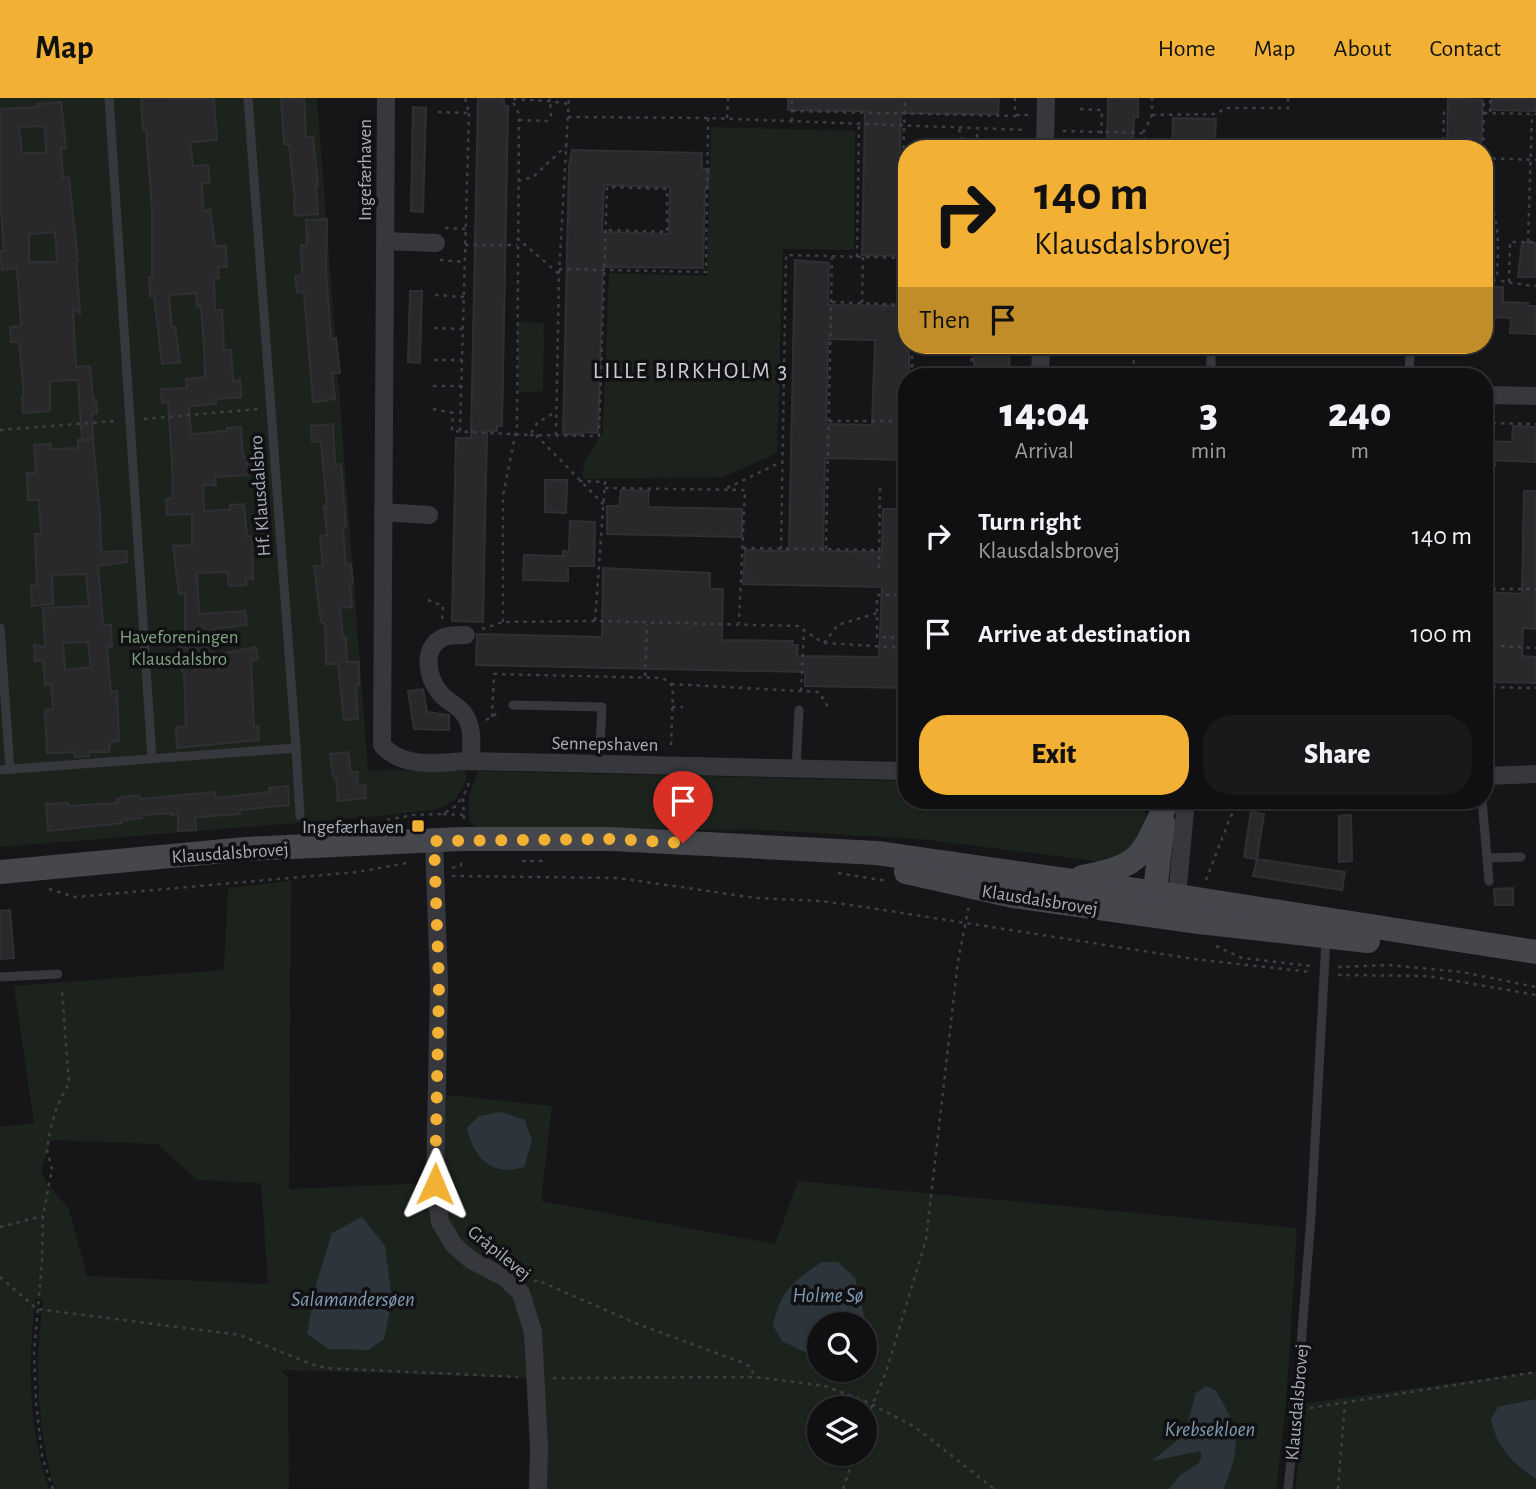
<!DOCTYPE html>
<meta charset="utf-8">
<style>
body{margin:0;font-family:"Alegreya Sans",sans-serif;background:#19191b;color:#f1f3f6;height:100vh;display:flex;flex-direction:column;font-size:26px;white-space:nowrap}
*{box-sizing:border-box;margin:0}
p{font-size:23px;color:#9c9d9f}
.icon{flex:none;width:38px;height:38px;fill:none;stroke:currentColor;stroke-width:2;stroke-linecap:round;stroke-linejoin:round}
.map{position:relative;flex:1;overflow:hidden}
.sheet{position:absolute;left:898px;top:270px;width:595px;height:441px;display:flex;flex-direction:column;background:#101012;border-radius:28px;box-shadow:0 2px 5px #0004,0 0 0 2px #303032}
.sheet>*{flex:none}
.guide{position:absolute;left:898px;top:42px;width:595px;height:214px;border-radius:28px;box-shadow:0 2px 5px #0004,0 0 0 2px #303032;background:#f2b134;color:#111;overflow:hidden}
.buttons{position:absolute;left:807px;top:1214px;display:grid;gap:14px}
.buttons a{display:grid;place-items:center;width:70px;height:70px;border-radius:50%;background:#101012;box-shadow:0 2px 5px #0004,0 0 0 2px #303032;font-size:35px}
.pin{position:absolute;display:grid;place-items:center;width:60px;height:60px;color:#fff;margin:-72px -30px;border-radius:50% 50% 50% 0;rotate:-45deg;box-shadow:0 0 7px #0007}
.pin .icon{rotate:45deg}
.me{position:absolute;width:77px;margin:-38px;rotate:1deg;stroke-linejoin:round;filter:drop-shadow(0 0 5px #0008)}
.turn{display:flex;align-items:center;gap:24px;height:147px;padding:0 21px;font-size:32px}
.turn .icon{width:91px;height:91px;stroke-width:2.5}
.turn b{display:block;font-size:49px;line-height:60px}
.then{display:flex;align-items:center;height:66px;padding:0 21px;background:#0003;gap:14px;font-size:26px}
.eta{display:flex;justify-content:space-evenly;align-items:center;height:119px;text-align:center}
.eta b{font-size:42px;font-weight:800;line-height:49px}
.primary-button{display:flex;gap:14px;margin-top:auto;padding:14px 21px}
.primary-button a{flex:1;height:80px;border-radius:28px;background:#f2b134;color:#111;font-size:28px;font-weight:800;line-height:80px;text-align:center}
.primary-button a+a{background:#19191b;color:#f1f3f6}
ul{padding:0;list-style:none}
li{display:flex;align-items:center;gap:21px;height:98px;padding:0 21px}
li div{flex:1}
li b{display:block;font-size:26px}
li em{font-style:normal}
header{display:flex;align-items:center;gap:42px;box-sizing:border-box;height:98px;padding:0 35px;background:#f2b134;color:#111}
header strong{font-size:33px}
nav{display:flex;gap:38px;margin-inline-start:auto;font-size:24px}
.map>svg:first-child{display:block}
.green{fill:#1c231d;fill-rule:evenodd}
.water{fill:#2c353c}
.building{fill:#29292c;stroke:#303034;stroke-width:2;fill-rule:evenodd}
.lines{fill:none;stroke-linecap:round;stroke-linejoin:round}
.path{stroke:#3d3f44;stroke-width:2.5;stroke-dasharray:3.5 5;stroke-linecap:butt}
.lane{stroke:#37383d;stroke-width:9}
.street{stroke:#37383d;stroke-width:18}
.secondary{stroke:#45474d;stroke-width:24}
.route{stroke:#f2b134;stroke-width:12;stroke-dasharray:0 21.6}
.poi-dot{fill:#f2b134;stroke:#111113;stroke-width:2.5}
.labels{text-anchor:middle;stroke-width:7;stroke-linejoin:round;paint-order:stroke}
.street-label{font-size:19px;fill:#a8adb8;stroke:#111113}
.park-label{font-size:19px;fill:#7fa381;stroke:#111113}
.poi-label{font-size:19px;fill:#a8adb8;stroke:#111113;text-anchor:end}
.water-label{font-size:21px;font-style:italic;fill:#7f9bb3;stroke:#111113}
.quarter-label{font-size:23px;letter-spacing:2px;fill:#c9ccd4;stroke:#111113}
</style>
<header>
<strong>Map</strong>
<nav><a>Home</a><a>Map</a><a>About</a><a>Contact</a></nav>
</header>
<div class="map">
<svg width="1536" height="1391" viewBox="0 0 1536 1391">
<rect width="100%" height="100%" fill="#161618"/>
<!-- green -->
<g class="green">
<polygon points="0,0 317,0 368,672 466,673 466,683 456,701 439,711 371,719 0,749"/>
<polygon points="711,29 855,33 854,152 783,151 777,355 723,379 585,381 582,377 585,363 603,334 609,175 707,178"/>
<polygon points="517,224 544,225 543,293 519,295"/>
<polygon points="478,673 906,683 906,702 1137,702 1144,705 1146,731 1137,748 1103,764 920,741 761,732 477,730 469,723 469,698"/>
<path d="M291 783 289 1091 433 1085 435 1128 516 1199 523 1219 534 1280 281 1272 288 1280 289 1391H55C36 1329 35 1266 43 1202L36 1200C27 1262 28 1331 49 1391H0V1029L34 1025 14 888 224 872 228 790ZM51 1042 157 1046 197 1082 261 1085 268 1186 87 1178 69 1111 45 1082 41 1072Z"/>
<path d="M447 997 552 1008 541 1103 775 1146 798 1083 1297 1130 1286 1308 1276 1391H543L534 1212C494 1174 437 1138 439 1077 439 1051 444 1023 447 997ZM822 1164 866 1227 864 1272H819V1261L782 1243 773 1228C780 1193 793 1183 822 1164ZM819 1311H864V1356H819Z"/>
<polygon points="1536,1274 1536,1391 1295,1391 1306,1305"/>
</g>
<!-- water -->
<g class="water">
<path d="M501 1014 525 1022 532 1043 524 1069C491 1079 474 1060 467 1030L479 1018Z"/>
<polygon points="362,1119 385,1148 392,1202 384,1241 368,1252 329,1251 307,1236 317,1183 332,1135"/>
<path d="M822 1164H838L855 1180 866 1227 865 1231 864 1227H819V1261L782 1243 773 1228C780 1193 793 1183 822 1164Z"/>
<path d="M1206 1288 1215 1292C1240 1330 1242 1350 1223 1391H1169L1180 1377 1198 1366 1202 1358 1200 1353 1152 1363 1184 1337 1196 1295Z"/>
<path d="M1536 1301V1381C1513 1366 1496 1348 1491 1321L1498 1309Z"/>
</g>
<!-- building -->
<g class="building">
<polygon points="141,0 214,1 217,42 190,44 193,68 208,67 210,85 202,85 203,113 210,112 215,148 226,148 227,169 218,169 219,180 214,180 215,212 222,212 224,252 231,252 233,283 240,282 241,299 216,301 216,306 189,308 191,336 227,333 227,330 241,329 243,358 247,358 248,377 215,379 216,387 203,387 204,413 230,412 230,407 244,406 247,439 252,438 253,481 246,481 246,487 229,488 227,474 197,475 199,516 245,513 247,527 214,531 214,557 256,549 258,561 251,563 252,586 254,629 258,628 259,642 177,650 176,629 186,628 184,574 182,574 178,536 185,536 185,495 179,496 173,448 192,447 192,416 167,417 166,401 173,400 172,365 168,305 162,305 161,291 187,290 186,281 205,279 204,248 201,208 197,208 196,195 169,197 172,230 175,229 180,264 162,266 154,198 150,198 149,179 152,179 152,111 146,31 143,32"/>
<polygon points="281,0 304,0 306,39 313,39 318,87 316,87 318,116 295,118 294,103 295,102 289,46 284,46"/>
<polygon points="478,0 504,0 504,8 508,8 502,328 497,328 497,333 487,333 483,524 452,523 456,340 471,340"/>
<polygon points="788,0 999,0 998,16 901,15 898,123 906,123 906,158 862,157 865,13 788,12"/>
<polygon points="1108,0 1138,1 1138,19 1134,19 1133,51 1107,51"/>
<polygon points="1448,0 1483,2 1481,51 1447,51"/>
<polygon points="1492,0 1536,0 1536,13 1491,12"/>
<path d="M61 4 66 50H61L63 80 69 79 78 163H76L80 215 73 211 76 269 90 268 93 302H96L97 315 92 316 93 341 82 342 78 282 50 283V313L23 315 22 298H24L19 244H11L10 229 21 228 17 170 2 172 0 156V153H4L0 97V11L38 9V6ZM45 28 46 55H22L19 29ZM55 134 57 164H29V136Z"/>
<polygon points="413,9 426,10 423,114 411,113"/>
<polygon points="1173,20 1216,21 1215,43 1198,42 1197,51 1172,51"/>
<path d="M572 52 702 55V71H709L708 90H705L703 170 603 169 598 335 583 334V337L563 336 569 68ZM604 87 670 89 669 136 602 134Z"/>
<polygon points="327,121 326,173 331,241 336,240 340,275 332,275 335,301 313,304 304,195 297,194 295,178 302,177 301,147 307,147 306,122"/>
<polygon points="1522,144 1536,145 1536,179 1518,179"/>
<path d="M795 162 829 165 828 207 906 208V253H909V276H906V362L825 360 823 453 882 454 883 411H901L899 479H905L906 590 805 588V574L476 567 477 536 602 539 603 470 710 475V491H723L722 542 793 543 792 547H798L797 558 879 559 882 489 743 486 745 452 789 453ZM828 241 875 242 872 327 826 326Z"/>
<polygon points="1484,189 1503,189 1503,204 1528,205 1528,208 1536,208 1536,236 1510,235 1511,220 1484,219"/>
<polygon points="410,193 422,193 420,265 408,264"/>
<polygon points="974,247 1010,248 1009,278 974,278"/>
<polygon points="333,326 335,367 341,366 346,429 343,430 346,467 351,466 353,486 350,486 352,509 340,510 343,539 346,539 347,564 359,564 359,587 356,587 358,621 344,622 338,566 326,566 325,526 321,524 314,468 323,468 320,438 327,437 324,408 327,410 321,343 312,344 311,328"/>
<polygon points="1513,328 1536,329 1536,364 1484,362 1484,343 1512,344"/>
<path d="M78 342H93L100 417 101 454 126 453 127 464 98 468 103 527H111L112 549H107L111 594 117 593 119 643 110 644 109 654H89V658L75 659 74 654 47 655 45 612 53 611 51 586 45 587 43 563H35L34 547 45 549 43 510 89 508 86 476 52 477 53 506 32 508 31 488 37 487 35 436H41L39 402H28L27 375H36L34 347 51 346V351L78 350ZM88 544 91 569 65 572 63 545Z"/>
<polygon points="545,382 567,382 566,415 545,414"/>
<polygon points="621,392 649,393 648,409 742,411 742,439 607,436 607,408 619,408"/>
<polygon points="1524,393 1536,393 1536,531 1523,530 1522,558 1536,559 1536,585 1484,584 1486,530 1484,529 1484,494 1522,496"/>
<polygon points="570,423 595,424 594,468 568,468 568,483 523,482 524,457 563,458 563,453 569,454"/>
<polygon points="423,591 427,614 449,617 449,632 414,631 408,593"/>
<polygon points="348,654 351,674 358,674 357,688 365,687 366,700 338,703 336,679 334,680 332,672 330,656"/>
<polygon points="288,688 289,707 239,712 240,716 195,719 196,732 178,733 178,716 171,717 171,715 142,717 142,720 121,723 121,725 48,733 46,706 68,705 68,708 117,705 117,701 122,699 139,697 140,701 215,694 216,700 269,694 269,690"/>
<polygon points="1251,713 1264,716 1257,761 1244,759"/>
<polygon points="1351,717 1352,763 1339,764 1339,718"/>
<polygon points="1257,761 1345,774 1342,792 1253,778"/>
<polygon points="1513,790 1513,807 1495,807 1494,791"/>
<polygon points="10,812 14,860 0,861 0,813"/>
</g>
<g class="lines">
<!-- path -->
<g class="path">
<polyline points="513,1 549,3 569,6"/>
<polyline points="1080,11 1102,12 1101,51"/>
<polyline points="792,13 1015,18 1015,0"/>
<polyline points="438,14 469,15 465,0"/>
<polyline points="1490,14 1490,0"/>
<polyline points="1484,15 1536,16"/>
<polyline points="1016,17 1030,17"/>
<polyline points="1152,17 1216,16 1226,10 1288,10 1288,0"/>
<polyline points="568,19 708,20 1027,32"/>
<polyline points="727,20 728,0"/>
<polyline points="519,22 547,23 551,18 550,0"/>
<polyline points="792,23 792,0"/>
<polyline points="959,31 965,51"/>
<polyline points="1063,33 1143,35"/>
<polyline points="977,48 977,30"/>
<polyline points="977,49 1017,51"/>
<polyline points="1147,51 1143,35 1152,17 1152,0"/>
<polyline points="1443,51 1444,11"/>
<polyline points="1483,51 1484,0"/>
<polyline points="1484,60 1536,62"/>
<polyline points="518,83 533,79 567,47"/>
<path d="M1484 91C1501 118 1498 151 1497 182"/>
<polyline points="445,130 466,131"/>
<polyline points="517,140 559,176"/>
<polyline points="1528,144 1532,16"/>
<polyline points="465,147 517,147"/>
<polyline points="857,159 859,26"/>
<polyline points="900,161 905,0"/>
<polyline points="440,162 465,164"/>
<polyline points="559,171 706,174 708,20"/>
<path d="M1484 181C1503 182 1518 187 1536 188"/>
<polyline points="1509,184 1510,144 1536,144"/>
<polyline points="435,197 464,199"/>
<polyline points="832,204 906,207"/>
<polyline points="862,205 863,159"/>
<polyline points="434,230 463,231"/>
<polyline points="434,262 462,262"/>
<polyline points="1133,274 1135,247"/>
<polyline points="912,278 912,247 972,249 971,278"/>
<polyline points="433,288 461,288"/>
<polyline points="433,311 453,315 452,333 530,337 537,325 555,314"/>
<polyline points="144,321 259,311"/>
<polyline points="829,323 906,323"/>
<polyline points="1484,325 1536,326"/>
<polyline points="0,332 116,323"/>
<polyline points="460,333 469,15"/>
<polyline points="530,337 599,338 607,89 667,91 667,134 607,132"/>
<polyline points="536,337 604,407"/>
<polyline points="556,337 559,176 569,0"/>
<polyline points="1484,366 1500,367"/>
<polyline points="579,383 605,384 595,523"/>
<polyline points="605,390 745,392 739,525"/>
<polyline points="727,390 781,364"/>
<polyline points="743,450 878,452"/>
<polyline points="781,451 786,157 906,160"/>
<polyline points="826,451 832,158"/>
<polyline points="879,470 880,388"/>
<polyline points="1484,491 1536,491"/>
<polyline points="906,497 877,497 877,539 906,540"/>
<polyline points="428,502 443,508 442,523"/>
<polyline points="503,524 503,398 517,328 519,16 511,0"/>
<polyline points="482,531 503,524 595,523 798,528 823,545 906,550"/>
<polyline points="824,545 838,527 877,515"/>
<polyline points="1484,547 1536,550"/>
<polyline points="645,578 647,526"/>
<polyline points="671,586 819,594 830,612"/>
<polyline points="1484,589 1536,590"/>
<polyline points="801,593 804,533"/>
<polyline points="672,609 683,609"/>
<polyline points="492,619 494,576 663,580 673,588 671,650"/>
<polyline points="486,622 501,613"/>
<polyline points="443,716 464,717"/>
<polyline points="464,721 463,698 468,689 469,680"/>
<polyline points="387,722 412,717 443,716 456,708 463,698"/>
<polyline points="522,763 543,763"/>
<polyline points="452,770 461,767 462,763"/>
<polyline points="838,775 887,783"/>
<polyline points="452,778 618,780 756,800 821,803 871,810 1194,861 1310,874"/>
<polyline points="1206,782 1230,720 1240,702"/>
<polyline points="49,791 75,799 357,774 407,765"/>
<polyline points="1216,848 1242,860 1311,868"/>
<polyline points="1338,869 1389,867 1462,874 1536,889"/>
<polyline points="1338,877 1428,878 1536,897"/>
<polyline points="0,1129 43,1118"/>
<polyline points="0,1179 37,1211 240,1237 311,1266 326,1270 518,1279"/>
<polyline points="534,1184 537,1182 640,1227 744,1265 750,1269 755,1279"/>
<polyline points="553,1280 755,1279 825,1288 865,1303 915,1329 994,1391"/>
<polyline points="1310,1310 1536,1274"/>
<polyline points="864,1327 886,1274 926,1142 958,863 969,807"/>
<polyline points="53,1391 42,1358 36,1304 34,1254 42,1164 43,1118 52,1071 47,1052 50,1033 57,1008 69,985 62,892"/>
<polyline points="843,1391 855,1356"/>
<polyline points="1338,1391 1345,1304"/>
</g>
<!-- lane -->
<g class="lane">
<polyline points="109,0 152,661"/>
<polyline points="1211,278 1211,256"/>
<polyline points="1409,278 1410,254"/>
<polyline points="0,530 10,671"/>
<polyline points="513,607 602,609 599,666"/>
<polyline points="296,650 300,718"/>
<polyline points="796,671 799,612"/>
<polyline points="0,672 296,650 248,0"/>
<polyline points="1482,702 1489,783"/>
<polyline points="1488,760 1521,759"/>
<polyline points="0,879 58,876"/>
<polyline points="1288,1391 1296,1312 1311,1118 1326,841"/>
</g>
<!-- street -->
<g class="street">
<path d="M386 0 382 647C404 672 439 664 471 663L906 673"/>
<polyline points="1045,51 1046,0"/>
<polyline points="385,143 436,145"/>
<polyline points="1040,278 1041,247"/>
<polyline points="1484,297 1536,298"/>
<polyline points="383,414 429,417"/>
<path d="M466 537C459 537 450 537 444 539 421 549 427 579 440 595 446 603 458 607 464 616 474 630 471 647 471 663"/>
<polyline points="1484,678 1536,676"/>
<polyline points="434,743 439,886 435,1086 440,1124 454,1147 471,1162 504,1179 521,1195 533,1234 539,1349 538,1391"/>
<polyline points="1177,798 1186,702"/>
</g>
<!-- secondary -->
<g class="secondary">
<polyline points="0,774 246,751 462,741 611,741 877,755 1177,798 1536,854"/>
<polyline points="906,774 1013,798 1199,824 1368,843"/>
<path d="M1082 779C1142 767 1140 761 1165 708"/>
<polyline points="1153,810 1163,725"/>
</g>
</g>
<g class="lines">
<!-- route -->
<polyline class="route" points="435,1086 439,887 434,743 611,741 683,745"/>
</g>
<!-- markers -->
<rect class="poi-dot" x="411" y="721" width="14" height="14" rx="3.5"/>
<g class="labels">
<!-- street labels -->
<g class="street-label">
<text transform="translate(364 72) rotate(-90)" y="7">Ingefærhaven</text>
<text transform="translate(259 398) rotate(-94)" y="7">Hf. Klausdalsbro</text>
<text transform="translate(605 645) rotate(1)" y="7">Sennepshaven</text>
<text transform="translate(230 754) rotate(-4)" y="7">Klausdalsbrovej</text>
<text transform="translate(1040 801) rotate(9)" y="7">Klausdalsbrovej</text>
<text transform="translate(500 1154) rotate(39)" y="7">Gråpilevej</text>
<text transform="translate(1296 1304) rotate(-85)" y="7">Klausdalsbrovej</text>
</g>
<!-- park labels -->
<g class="park-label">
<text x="179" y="545">Haveforeningen<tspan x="179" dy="22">Klausdalsbro</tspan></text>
</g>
<!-- poi labels -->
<g class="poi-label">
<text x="404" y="735">Ingefærhaven</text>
</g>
<!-- water labels -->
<g class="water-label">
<text x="828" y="1204">Holme Sø</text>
<text x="353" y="1208">Salamandersøen</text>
<text x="1210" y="1338">Krebsekloen</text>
</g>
<!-- quarter labels -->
<g class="quarter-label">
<text x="691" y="280">LILLE BIRKHOLM 3</text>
</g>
</g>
</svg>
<div class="buttons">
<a><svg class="icon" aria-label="search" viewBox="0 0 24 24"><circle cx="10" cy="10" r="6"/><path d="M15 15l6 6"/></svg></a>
<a><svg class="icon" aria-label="layers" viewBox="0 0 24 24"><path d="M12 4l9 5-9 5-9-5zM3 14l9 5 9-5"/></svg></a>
</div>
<div class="pin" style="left:683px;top:745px;background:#d93025"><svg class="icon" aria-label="arrive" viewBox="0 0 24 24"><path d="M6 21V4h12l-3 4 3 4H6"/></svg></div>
<svg class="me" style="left:435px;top:1086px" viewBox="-20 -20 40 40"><path d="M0-17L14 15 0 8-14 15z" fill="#f2b134" stroke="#fff" stroke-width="4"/></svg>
<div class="guide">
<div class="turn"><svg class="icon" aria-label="right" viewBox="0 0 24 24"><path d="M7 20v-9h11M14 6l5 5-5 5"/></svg><div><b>140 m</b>Klausdalsbrovej</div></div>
<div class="then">Then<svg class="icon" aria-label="arrive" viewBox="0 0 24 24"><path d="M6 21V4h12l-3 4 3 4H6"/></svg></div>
</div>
<section class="sheet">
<div class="eta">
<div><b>14:04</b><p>Arrival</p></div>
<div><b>3</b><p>min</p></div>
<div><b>240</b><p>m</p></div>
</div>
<ul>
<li><svg class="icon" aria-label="right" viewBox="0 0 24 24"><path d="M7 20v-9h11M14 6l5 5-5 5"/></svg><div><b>Turn right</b><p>Klausdalsbrovej</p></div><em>140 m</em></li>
<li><svg class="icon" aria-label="arrive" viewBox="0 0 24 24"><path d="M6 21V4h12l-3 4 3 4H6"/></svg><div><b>Arrive at destination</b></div><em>100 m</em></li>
</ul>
<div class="primary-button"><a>Exit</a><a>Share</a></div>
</section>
</div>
